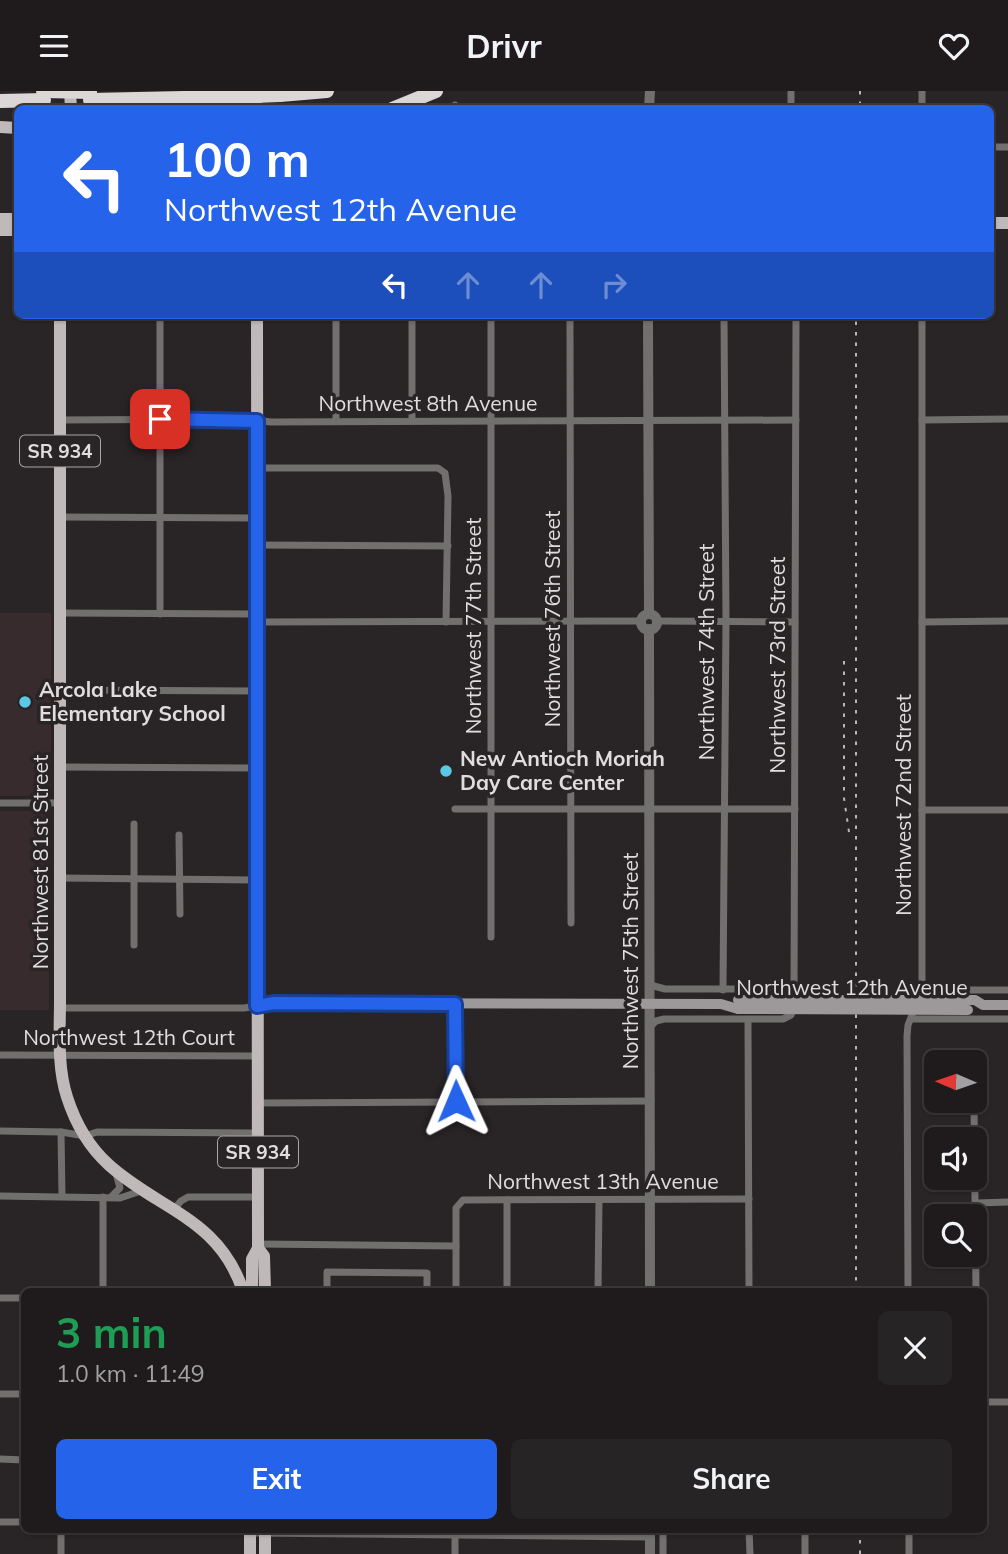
<!DOCTYPE html>
<meta charset="utf-8">
<style>
body{margin:0;font-family:Mulish,sans-serif;background:#272425;color:#f1f3f6;height:100vh;display:flex;flex-direction:column;font-size:26px;white-space:nowrap}
*{box-sizing:border-box;margin:0}
p{font-size:23px;color:#a1a1a3}
.icon{flex:none;width:38px;height:38px;fill:none;stroke:currentColor;stroke-width:2;stroke-linecap:round;stroke-linejoin:round}
.map{position:relative;flex:1;overflow:hidden}
.sheet{position:absolute;left:21px;top:1197px;width:966px;height:245px;display:flex;flex-direction:column;background:#1f1b1c;border-radius:10px;box-shadow:0 2px 5px #0004,0 0 0 2px #3c393b}
.sheet>*{flex:none}
.hud{position:absolute;left:14px;top:14px;width:980px;height:214px;border-radius:10px;box-shadow:0 2px 5px #0004,0 0 0 2px #3c393b;background:#2563eb;color:#fff;overflow:hidden}
.needle{width:46px;rotate:272deg}
.controls{position:absolute;left:924px;top:959px;display:grid;gap:14px}
.controls a{display:grid;place-items:center;width:63px;height:63px;border-radius:10px;background:#1f1b1c;box-shadow:0 2px 5px #0004,0 0 0 2px #3c393b;font-size:35px}
.pin{position:absolute;display:grid;place-items:center;width:60px;height:60px;color:#fff;margin:-30px;border-radius:14px;box-shadow:0 4px 10px #0006}
.me{position:absolute;width:77px;margin:-38px;rotate:359deg;stroke-linejoin:round;filter:drop-shadow(0 0 5px #0008)}
.turn{display:flex;align-items:center;gap:24px;height:147px;padding:0 35px;font-size:32px}
.turn .icon{width:91px;height:91px;stroke-width:2.5}
.turn b{display:block;font-size:49px;line-height:60px}
.lanes{display:flex;align-items:center;height:66px;padding:0 35px;background:#0003;justify-content:center;gap:35px;direction:ltr}
.lanes .off{opacity:.35}
.round{display:grid;place-items:center;flex:none;width:74px;height:74px;border-radius:10px;background:#272425}
.overview{display:flex;align-items:center;justify-content:space-between;height:119px;padding:0 35px}
h1{font-size:42px;font-weight:700;line-height:52px;color:#1e9e55}
.action{display:flex;gap:14px;margin-top:auto;padding:14px 35px}
.action a{flex:1;height:80px;border-radius:10px;background:#2563eb;color:#fff;font-size:28px;font-weight:700;line-height:80px;text-align:center}
.action a+a{background:#272425;color:#f1f3f6}
header{display:flex;justify-content:space-between;align-items:center;height:91px;padding:0 35px;background:#1f1b1c;font-size:32px;font-weight:700}
.map>svg:first-child{display:block}
.built{fill:#382b2d}
.lines{fill:none;stroke-linecap:round;stroke-linejoin:round}
.minor{stroke:#726f6f;stroke-width:7}
.tertiary{stroke:#726f6f;stroke-width:10}
.secondary{stroke:#9d9899;stroke-width:10}
.primary{stroke:#bfb9b9;stroke-width:12}
.motorway{stroke:#ddd6d7;stroke-width:14}
.rail{stroke:#bab6b7;stroke-width:2;stroke-dasharray:3.5 7;stroke-linecap:butt}
.secondary-bridge{stroke:#9d9899;stroke-width:10}
.motorway-bridge{stroke:#ddd6d7;stroke-width:14}
.route-casing{stroke:#184099;stroke-width:18}
.route{stroke:#2563eb;stroke-width:12}
.poi-dot{fill:#5ac8e6;stroke:#292425;stroke-width:2.5}
.labels{text-anchor:middle;stroke-width:7;stroke-linejoin:round;paint-order:stroke}
.shield{fill:#292425;stroke:#aaa6a6;stroke-width:2}
.shield-label{font-size:19px;font-weight:bold;fill:#e1ddde}
.street-label{font-size:21px;fill:#e1ddde;stroke:#292425}
.poi-label{font-size:21px;font-weight:bold;fill:#e1ddde;stroke:#292425;text-anchor:start}
</style>
<header><svg class="icon" aria-label="menu" viewBox="0 0 24 24"><path d="M4 6h16M4 12h16M4 18h16"/></svg>Drivr<svg class="icon" aria-label="heart" viewBox="0 0 24 24"><path d="M12 20l-8-8c-3-5 5-10 8-4 3-6 11-1 8 4z"/></svg></header>
<div class="map">
<svg width="1008" height="1463" viewBox="0 0 1008 1463">
<rect width="100%" height="100%" fill="#292425"/>
<!-- built -->
<g class="built">
<polygon points="0,522 51,522 51,700 45,705 0,705"/>
<rect x="0" y="720" width="49" height="199"/>
</g>
<g class="lines">
<!-- minor -->
<g class="minor">
<polyline points="455,18 455,14"/>
<polyline points="791,18 791,0"/>
<polyline points="922,18 922,0"/>
<polyline points="990,56 1008,56"/>
<polyline points="336,224 336,330"/>
<polyline points="491,224 491,846"/>
<polyline points="570,224 571,832"/>
<polyline points="60,329 244,328 271,331 796,329"/>
<polyline points="922,329 1008,328"/>
<polyline points="412,330 412,224"/>
<polyline points="257,377 438,377 445,382 448,405 446,531"/>
<polyline points="60,426 257,427"/>
<polyline points="257,454 448,455"/>
<polyline points="60,522 257,523"/>
<polyline points="160,523 160,224"/>
<polyline points="657,530 795,531"/>
<polyline points="257,531 641,530"/>
<polyline points="922,531 1008,530"/>
<polyline points="60,599 257,600"/>
<polyline points="60,676 257,677"/>
<polyline points="0,712 60,712"/>
<polyline points="455,718 795,718"/>
<polyline points="922,719 1008,719"/>
<polyline points="179,744 180,823"/>
<polyline points="60,787 258,789"/>
<polyline points="134,854 134,733"/>
<polyline points="650,894 665,898 795,898"/>
<polyline points="723,899 726,530 724,224"/>
<polyline points="922,899 1008,899"/>
<polyline points="455,913 456,1010"/>
<polyline points="60,917 244,917 257,915"/>
<polyline points="911,928 1008,928"/>
<polyline points="748,929 749,1200"/>
<polyline points="650,936 656,930 664,928 783,928 791,924 794,916 796,224"/>
<polyline points="0,964 257,965"/>
<polyline points="258,1012 651,1010"/>
<polyline points="974,1013 976,1200"/>
<polyline points="0,1040 61,1041 85,1045 97,1041 258,1042"/>
<polyline points="61,1041 62,1105"/>
<polyline points="0,1105 120,1107 141,1100"/>
<polyline points="111,1106 120,1097 116,1082"/>
<polyline points="977,1112 1008,1111"/>
<polyline points="175,1117 181,1110 188,1106 258,1106"/>
<polyline points="258,1153 456,1155"/>
<polyline points="103,1200 103,1106"/>
<polyline points="327,1200 327,1181 427,1182 427,1200"/>
<polyline points="456,1200 456,1117 463,1109 749,1108"/>
<polyline points="507,1200 507,1109"/>
<polyline points="598,1200 599,1109"/>
<polyline points="908,1200 907,945 908,934 922,899 922,224"/>
<polyline points="0,1207 24,1207"/>
<polyline points="0,1303 24,1303"/>
<polyline points="984,1311 1008,1311"/>
<polyline points="0,1368 24,1369"/>
<polyline points="0,1431 24,1431"/>
<polyline points="749,1438 750,1463"/>
<polyline points="805,1438 805,1463"/>
<polyline points="909,1438 909,1463"/>
<polyline points="250,1442 650,1446"/>
<polyline points="61,1463 61,1438"/>
<polyline points="455,1463 455,1438"/>
<polyline points="663,1463 663,1438"/>
</g>
<!-- tertiary -->
<g class="tertiary">
<polyline points="649,18 650,0"/>
<polyline points="648,224 649,523"/>
<circle cx="649" cy="531" r="8"/>
<polyline points="649,538 650,1200"/>
<polyline points="650,1438 650,1463"/>
</g>
<!-- secondary -->
<g class="secondary">
<polyline points="968,909 975,909 983,914 1008,914"/>
<polyline points="257,915 274,912 721,913 738,918"/>
</g>
<!-- primary -->
<g class="primary">
<polyline points="70,0 71,18"/>
<polyline points="256,0 256,18"/>
<polyline points="0,36 18,37"/>
<polyline points="0,128 18,128"/>
<polyline points="990,132 1008,132"/>
<polyline points="0,139 18,139"/>
<path d="M60 224V909C60 941 57 975 67 1006 75 1031 89 1056 109 1074 159 1119 219 1127 243 1200"/>
<polyline points="258,1157 264,1165 265,1200"/>
<polyline points="252,1200 252,1168 258,1157 257,224"/>
<polyline points="250,1463 250,1438"/>
<polyline points="265,1463 265,1438"/>
</g>
<!-- motorway -->
<g class="motorway">
<polyline points="280,4 327,0"/>
<polyline points="90,9 231,6"/>
<polyline points="0,10 44,9"/>
<polyline points="392,18 436,0"/>
</g>
<!-- rail -->
<g class="rail">
<polyline points="860,0 860,18"/>
<polyline points="844,570 844,707 849,741"/>
<polyline points="856,1200 856,224"/>
<polyline points="860,1463 860,1438"/>
</g>
<!-- secondary-bridge -->
<g class="secondary-bridge">
<polyline points="738,909 968,909"/>
<polyline points="738,918 968,919"/>
</g>
<!-- motorway-bridge -->
<g class="motorway-bridge">
<polyline points="43,0 90,1"/>
<polyline points="231,6 280,4"/>
</g>
</g>
<g class="lines">
<defs>
<polyline id="route" points="160,328 257,330 257,915 274,912 455,913 456,1010"/>
</defs>
<!-- route casing -->
<use href="#route" class="route-casing"/>
<!-- route -->
<use href="#route" class="route"/>
</g>
<!-- markers -->
<g class="poi-dot">
<circle cx="25" cy="611" r="7"/>
<circle cx="446" cy="680" r="7"/>
</g>
<g class="labels">
<!-- shield labels -->
<g class="shield">
<rect x="20" y="344.5" width="80" height="31" rx="5"/>
<rect x="218" y="1045.5" width="80" height="31" rx="5"/>
</g>
<g class="shield-label">
<text x="60" y="367">SR 934</text>
<text x="258" y="1068">SR 934</text>
</g>
<!-- street labels -->
<g class="street-label">
<text x="428" y="320">Northwest 8th Avenue</text>
<text transform="translate(553 528) rotate(-90)" y="7">Northwest 76th Street</text>
<text transform="translate(474 535) rotate(-90)" y="7">Northwest 77th Street</text>
<text transform="translate(707 561) rotate(-90)" y="7">Northwest 74th Street</text>
<text transform="translate(778 574) rotate(-90)" y="7">Northwest 73rd Street</text>
<text transform="translate(904 714) rotate(-90)" y="7">Northwest 72nd Street</text>
<text transform="translate(41 771) rotate(-90)" y="7">Northwest 81st Street</text>
<text transform="translate(631 870) rotate(-90)" y="7">Northwest 75th Street</text>
<text x="852" y="904">Northwest 12th Avenue</text>
<text x="129" y="954">Northwest 12th Court</text>
<text x="603" y="1098">Northwest 13th Avenue</text>
</g>
<!-- poi labels -->
<g class="poi-label">
<text x="39" y="606">Arcola Lake<tspan x="39" dy="24">Elementary School</tspan></text>
<text x="460" y="675">New Antioch Moriah<tspan x="460" dy="24">Day Care Center</tspan></text>
</g>
</g>
</svg>
<div class="controls">
<a><svg class="needle" viewBox="-14 -14 28 28"><path d="M0-13l5 13h-10z" fill="#e53935"/><path d="M0 13l5-13h-10z" fill="#a1a1a3"/></svg></a>
<a><svg class="icon" aria-label="sound" viewBox="0 0 24 24"><path d="M4 9h4l5-4v14l-5-4H4zM17 9q2 3 0 6"/></svg></a>
<a><svg class="icon" aria-label="search" viewBox="0 0 24 24"><circle cx="10" cy="10" r="6"/><path d="M15 15l6 6"/></svg></a>
</div>
<div class="pin" style="left:160px;top:328px;background:#d93025"><svg class="icon" aria-label="arrive" viewBox="0 0 24 24"><path d="M6 21V4h12l-3 4 3 4H6"/></svg></div>
<svg class="me" style="left:456px;top:1010px" viewBox="-20 -20 40 40"><path d="M0-17L14 15 0 8-14 15z" fill="#2563eb" stroke="#fff" stroke-width="4"/></svg>
<div class="hud">
<div class="turn"><svg class="icon" aria-label="left" viewBox="0 0 24 24"><path d="M17 20v-9H6M10 6l-5 5 5 5"/></svg><div><b>100 m</b>Northwest 12th Avenue</div></div>
<div class="lanes"><svg class="icon" aria-label="left" viewBox="0 0 24 24"><path d="M17 20v-9H6M10 6l-5 5 5 5"/></svg><svg class="icon off" aria-label="ahead" viewBox="0 0 24 24"><path d="M12 20V5M6 11l6-6 6 6"/></svg><svg class="icon off" aria-label="ahead" viewBox="0 0 24 24"><path d="M12 20V5M6 11l6-6 6 6"/></svg><svg class="icon off" aria-label="right" viewBox="0 0 24 24"><path d="M7 20v-9h11M14 6l5 5-5 5"/></svg></div>
</div>
<section class="sheet">
<div class="overview"><div><h1>3 min</h1><p>1.0 km · 11:49</p></div><a class="round"><svg class="icon" aria-label="close" viewBox="0 0 24 24"><path d="M6 6l12 12M18 6L6 18"/></svg></a></div>
<div class="action"><a>Exit</a><a>Share</a></div>
</section>
</div>
